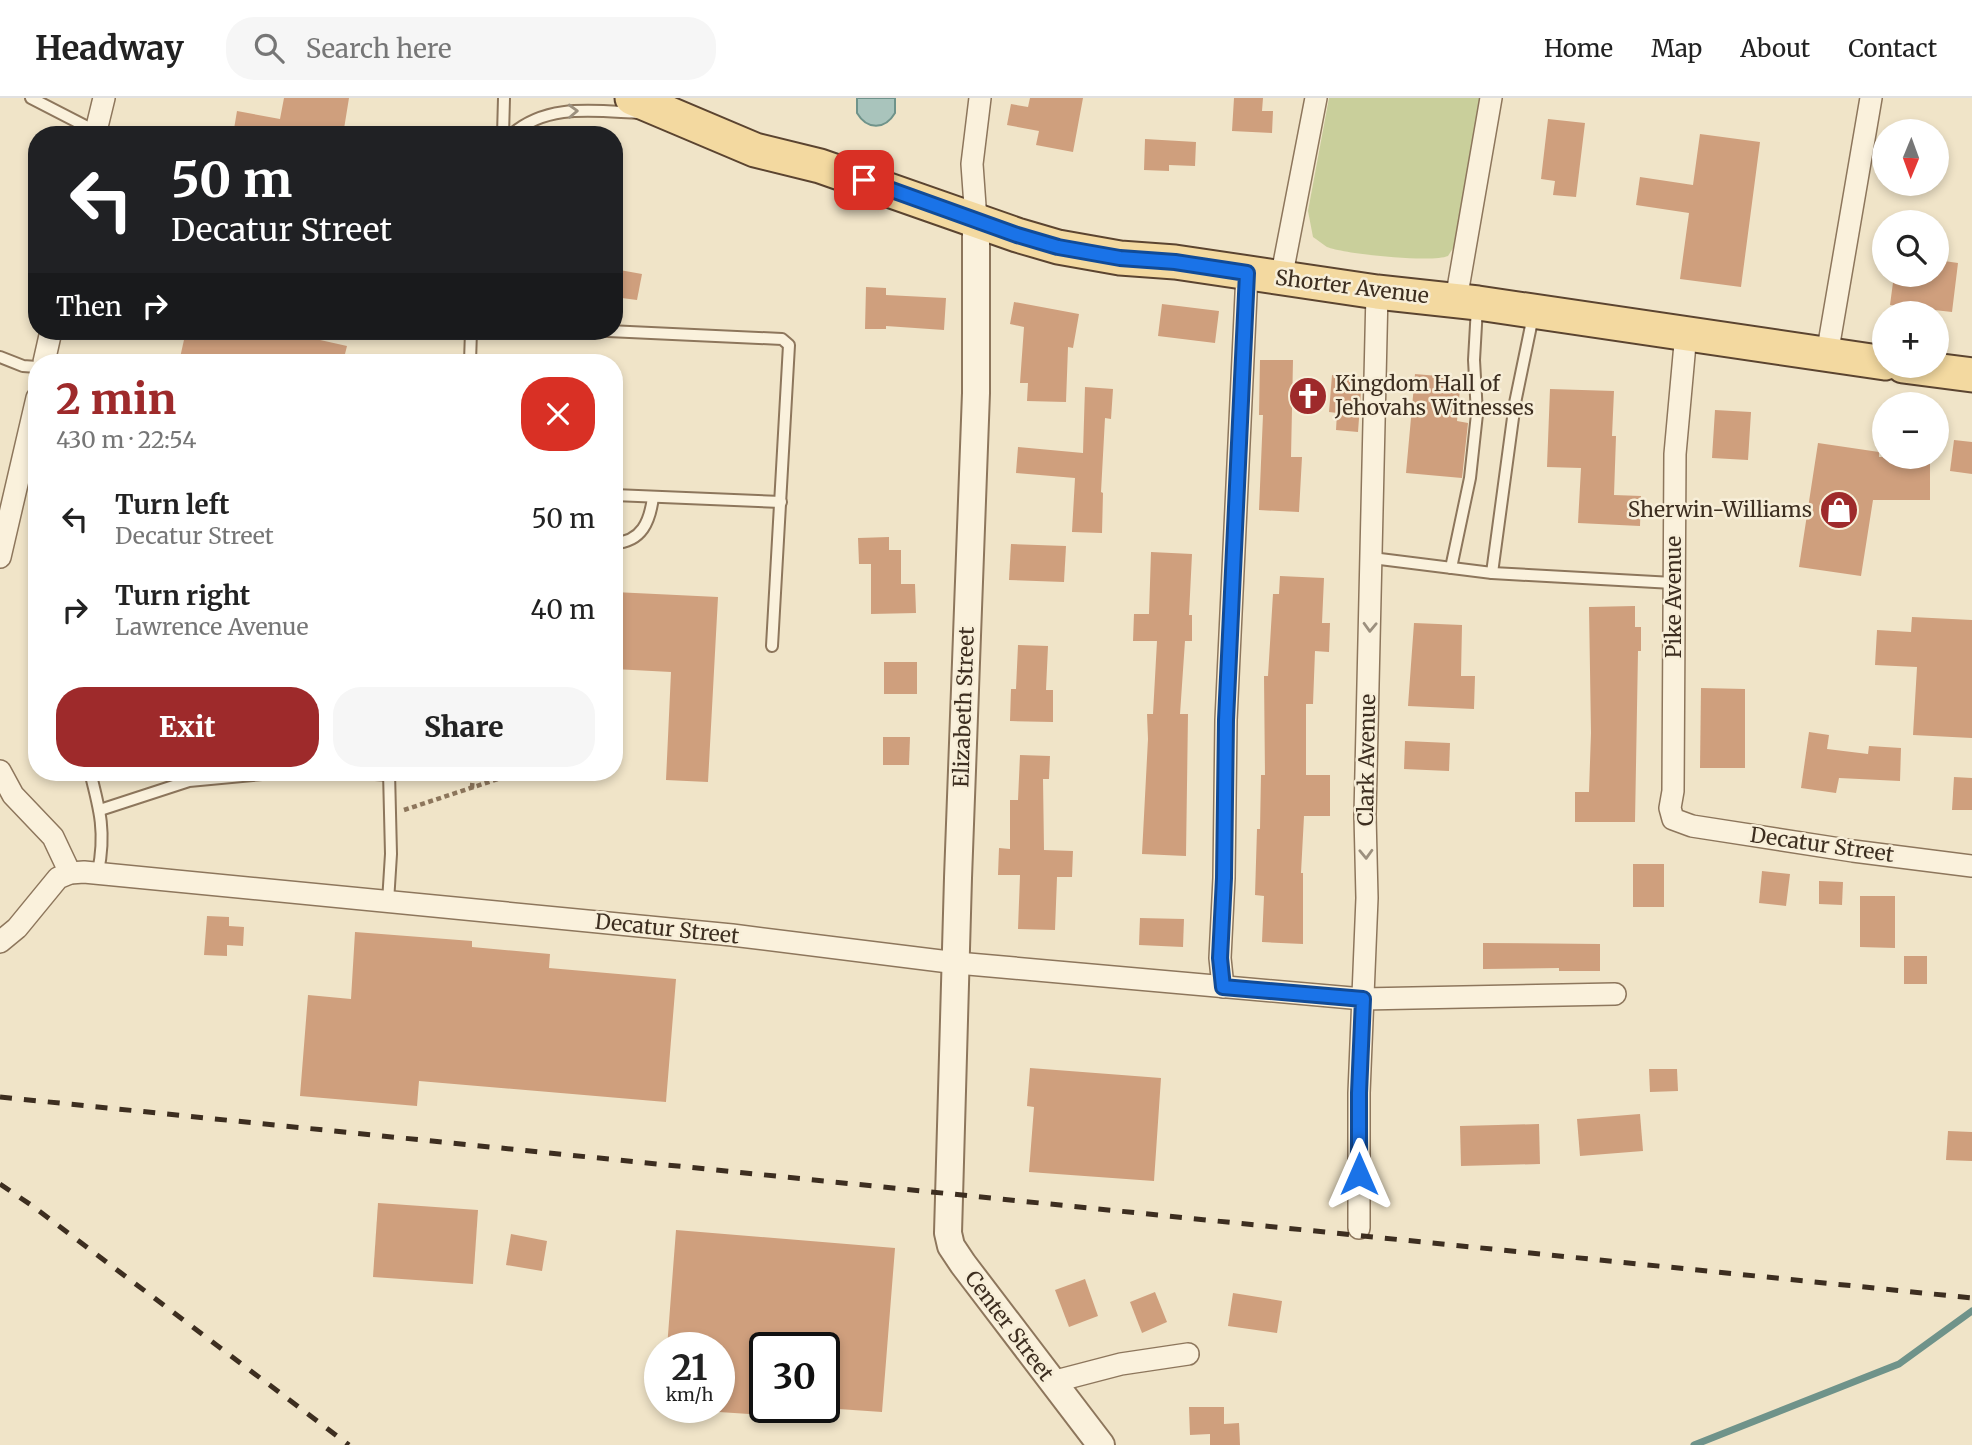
<!DOCTYPE html>
<meta charset="utf-8">
<style>
body{margin:0;font-family:Merriweather,serif;background:#f6f6f6;color:#222;height:100vh;display:flex;flex-direction:column;font-size:26px;white-space:nowrap}
*{box-sizing:border-box;margin:0}
p{font-size:23px;color:#767676}
.icon{flex:none;width:38px;height:38px;fill:none;stroke:currentColor;stroke-width:2;stroke-linecap:round;stroke-linejoin:round}
.map{position:relative;flex:1;overflow:hidden}
.panel{position:absolute;left:28px;top:256px;width:595px;height:427px;display:flex;flex-direction:column;background:#fff;border-radius:28px;box-shadow:0 4px 10px #0003}
.panel>*{flex:none}
.guide{position:absolute;left:28px;top:28px;width:595px;height:214px;border-radius:28px;box-shadow:0 4px 10px #0003;background:#202124;color:#fff;overflow:hidden}
.needle{width:46px;rotate:181deg}
.fabs{position:absolute;left:1872px;top:21px;display:grid;gap:14px}
.fabs a{display:grid;place-items:center;width:77px;height:77px;border-radius:50%;background:#fff;box-shadow:0 4px 10px #0003;font-size:35px}
.speed{position:absolute;left:644px;top:1234px;display:flex;gap:14px;font-size:35px;font-weight:700;text-align:center}
.speed>*{display:grid;place-content:center;width:91px;height:91px;border-radius:50%;background:#fff;box-shadow:0 4px 10px #0003;line-height:1}
.speed small{font-size:18px;font-weight:400}
.speed .limit{border:4px solid #111;border-radius:10px;background:#fff;color:#111}
.pin{position:absolute;display:grid;place-items:center;width:60px;height:60px;color:#fff;margin:-30px;border-radius:14px;box-shadow:0 4px 10px #0006}
.me{position:absolute;width:77px;margin:-38px;rotate:0deg;stroke-linejoin:round;filter:drop-shadow(0 0 5px #0008)}
.turn{display:flex;align-items:center;gap:24px;height:147px;padding:0 28px;font-size:32px}
.turn .icon{width:91px;height:91px;stroke-width:2.5}
.turn b{display:block;font-size:49px;line-height:60px}
.then{display:flex;align-items:center;height:66px;padding:0 28px;background:#0003;gap:14px;font-size:26px}
.round{display:grid;place-items:center;flex:none;width:74px;height:74px;border-radius:28px;background:#f6f6f6}
.headline{display:flex;align-items:center;justify-content:space-between;height:119px;padding:0 28px}
h1{font-size:42px;font-weight:800;line-height:52px;color:#9e2a2b}
.action{display:flex;gap:14px;margin-top:auto;padding:14px 28px}
.action a{flex:1;height:80px;border-radius:28px;background:#9e2a2b;color:#fff;font-size:28px;font-weight:800;line-height:80px;text-align:center}
.action a+a{background:#f6f6f6;color:#222}
ul{padding:0;list-style:none}
li{display:flex;align-items:center;gap:21px;height:91px;padding:0 28px}
li div{flex:1}
li b{display:block;font-size:26px}
li em{font-style:normal}
header{display:flex;align-items:center;gap:42px;box-sizing:border-box;height:98px;padding:0 35px;background:#fff;border-bottom:2px solid #e0e0e0}
header strong{font-size:33px}
nav{display:flex;gap:38px;margin-inline-start:auto;font-size:24px}
.search{width:490px;height:63px;background:#f6f6f6;display:flex;align-items:center;gap:18px;box-sizing:border-box;padding:0 24px;border-radius:28px;color:#767676;font-size:26px}
.map>svg:first-child{display:block}
.green{fill:#c9cf9b}
.water{fill:#a9c4bc;stroke:#6f938a;stroke-width:2}
.lines{fill:none;stroke-linecap:round;stroke-linejoin:round}
.stream{stroke:#6f938a;stroke-width:7}
.building{fill:#cf9f7d}
.service-casing{stroke:#8d765c;stroke-width:14}
.minor-casing{stroke:#8d765c;stroke-width:24}
.tertiary-casing{stroke:#8d765c;stroke-width:30}
.primary-casing{stroke:#5b4430;stroke-width:37}
.path{stroke:#8d765c;stroke-width:4.5;stroke-dasharray:5 3.5;stroke-linecap:butt}
.service{stroke:#faf1dc;stroke-width:10}
.minor{stroke:#faf1dc;stroke-width:21}
.tertiary{stroke:#faf1dc;stroke-width:26}
.primary{stroke:#f3d9a0;stroke-width:33}
.rail{stroke:#3d2e20;stroke-width:5;stroke-dasharray:12 12;stroke-linecap:butt}
.oneway{stroke:#9c907e}
.route-casing{stroke:#114b97;stroke-width:18}
.route{stroke:#1a73e8;stroke-width:12}
.labels{text-anchor:middle;stroke-width:5;stroke-linejoin:round;paint-order:stroke}
.street-label{font-size:21px;fill:#3d2e20;stroke:#f7eed8}
.poi-label{font-size:21px;fill:#3d2e20;stroke:#f7eed8;text-anchor:start}
</style>
<header>
<strong>Headway</strong>
<div class="search"><svg class="icon" aria-label="search" viewBox="0 0 24 24"><circle cx="10" cy="10" r="6"/><path d="M15 15l6 6"/></svg>Search here</div>
<nav><a>Home</a><a>Map</a><a>About</a><a>Contact</a></nav>
</header>
<div class="map">
<svg width="1972" height="1347" viewBox="0 0 1972 1347">
<rect width="100%" height="100%" fill="#f0e4c8"/>
<!-- green -->
<path class="green" d="M1329 0H1482L1455 147 1448 158C1432 165 1344 156 1327 149 1322 146 1318 142 1313 139L1308 113Z"/>
<!-- water -->
<path class="water" d="M857 0H895V15C885 32 867 32 857 15Z"/>
<g class="lines">
<!-- stream -->
<polyline class="stream" points="1694,1347 1899,1266 1972,1213"/>
</g>
<!-- building -->
<g class="building">
<polygon points="284,0 349,0 343,37 233,37 237,13 280,21"/>
<polygon points="1030,0 1083,0 1073,54 1036,47 1039,33 1007,27 1011,6 1028,9"/>
<polygon points="1234,0 1263,0 1262,13 1273,13 1272,35 1232,33"/>
<polygon points="1548,21 1585,25 1576,99 1553,97 1555,83 1541,81"/>
<polygon points="1700,36 1760,44 1741,189 1680,181 1689,115 1636,107 1640,79 1693,87"/>
<polygon points="1145,41 1196,44 1195,68 1169,67 1169,73 1144,72"/>
<polygon points="1937,162 1958,165 1952,214 1890,207 1894,177 1937,177"/>
<polygon points="614,171 642,176 637,202 614,199"/>
<polygon points="866,189 886,190 886,197 946,200 944,232 886,228 886,231 865,231"/>
<polygon points="1014,204 1079,216 1073,250 1068,249 1066,304 1027,303 1028,285 1020,285 1024,229 1010,226"/>
<polygon points="1162,206 1219,213 1215,245 1158,238"/>
<polygon points="186,233 280,233 347,248 343,264 179,264"/>
<polygon points="1260,262 1293,262 1291,359 1302,359 1299,414 1259,412 1263,317 1259,317"/>
<polygon points="1415,276 1461,280 1457,323 1468,325 1462,380 1406,375"/>
<polygon points="1332,277 1362,279 1358,334 1336,332 1337,315 1329,314"/>
<polygon points="1085,289 1113,291 1111,321 1105,320 1101,394 1103,395 1102,435 1072,434 1075,380 1016,375 1018,349 1083,355"/>
<polygon points="1550,291 1614,293 1612,338 1616,338 1614,397 1641,398 1640,428 1578,425 1581,370 1547,369"/>
<polygon points="1715,312 1751,314 1748,362 1712,360"/>
<polygon points="1954,342 1972,344 1972,376 1950,373"/>
<polygon points="1818,345 1879,354 1879,359 1930,359 1930,402 1873,402 1861,478 1799,469"/>
<polygon points="889,439 889,452 901,452 901,486 915,486 916,515 871,516 871,466 859,466 858,440"/>
<polygon points="1011,446 1066,448 1064,484 1009,482"/>
<polygon points="1151,454 1192,456 1189,517 1192,517 1192,543 1185,543 1180,616 1188,616 1186,758 1142,756 1148,641 1147,616 1153,616 1157,543 1133,543 1134,516 1149,516"/>
<polygon points="1280,478 1324,480 1322,525 1330,525 1329,554 1315,553 1313,606 1306,606 1306,677 1330,677 1330,718 1304,718 1301,775 1303,775 1303,846 1262,844 1264,798 1255,797 1257,731 1260,731 1261,677 1265,677 1264,578 1268,578 1273,496 1279,496"/>
<polygon points="614,494 718,499 708,684 666,682 671,574 614,571"/>
<polygon points="1635,508 1635,529 1641,529 1641,553 1638,553 1635,724 1575,724 1575,694 1589,694 1591,635 1589,509"/>
<polygon points="1912,519 1972,522 1972,640 1913,637 1917,569 1875,567 1877,532 1911,534"/>
<polygon points="1414,525 1462,527 1461,578 1475,578 1474,611 1408,608"/>
<polygon points="1018,547 1048,548 1046,592 1053,592 1053,624 1010,623 1011,591 1016,591"/>
<rect x="884" y="564" width="33" height="32"/>
<polygon points="1701,590 1745,591 1745,670 1700,670"/>
<polygon points="1809,634 1829,637 1827,651 1868,656 1869,648 1901,650 1900,683 1839,680 1836,695 1801,690"/>
<polygon points="883,639 910,639 909,667 883,667"/>
<polygon points="1405,643 1450,645 1449,673 1404,671"/>
<polygon points="1020,657 1050,658 1049,681 1043,681 1044,752 1073,753 1072,779 1057,779 1055,832 1018,831 1020,777 998,777 999,750 1010,751 1010,702 1018,702"/>
<polygon points="1954,679 1972,680 1972,712 1952,712"/>
<rect x="1633" y="766" width="31" height="43"/>
<polygon points="1762,773 1790,776 1786,808 1759,805"/>
<polygon points="1819,783 1843,784 1842,807 1819,806"/>
<polygon points="1860,798 1895,798 1895,850 1860,849"/>
<polygon points="207,818 229,819 229,828 244,829 243,848 227,847 227,858 204,857"/>
<polygon points="1140,820 1184,821 1183,849 1139,847"/>
<polygon points="355,834 472,843 472,849 550,856 549,870 676,881 666,1004 419,983 417,1008 300,998 308,897 351,901"/>
<polygon points="1483,845 1600,846 1600,873 1559,873 1559,870 1483,871"/>
<rect x="1904" y="858" width="23" height="28"/>
<polygon points="1030,970 1161,980 1154,1083 1029,1074 1034,1009 1027,1008"/>
<polygon points="1649,971 1677,971 1678,993 1650,994"/>
<polygon points="1640,1016 1643,1053 1580,1058 1577,1021"/>
<polygon points="1539,1026 1540,1066 1461,1068 1460,1028"/>
<polygon points="1948,1033 1972,1034 1972,1063 1946,1062"/>
<polygon points="378,1105 478,1112 473,1186 373,1179"/>
<polygon points="676,1132 895,1150 882,1314 824,1310 824,1250 765,1250 765,1317 719,1314 719,1250 667,1250"/>
<polygon points="511,1136 547,1143 542,1173 506,1167"/>
<polygon points="1085,1181 1098,1218 1069,1229 1055,1192"/>
<polygon points="1155,1194 1167,1224 1142,1235 1130,1204"/>
<polygon points="1233,1195 1282,1203 1277,1235 1228,1228"/>
<polygon points="1189,1309 1224,1309 1224,1326 1239,1325 1240,1347 1210,1347 1210,1336 1190,1337"/>
</g>
<g class="lines">
<defs>
<g id="service">
<polyline points="31,0 97,34"/>
<polyline points="503,37 504,0"/>
<path d="M511 37C547 5 594 13 639 15"/>
<polyline points="608,233 782,241 789,247 772,548"/>
<polyline points="0,259 23,268 37,269"/>
<polyline points="470,264 471,233"/>
<polyline points="614,397 781,404"/>
<path d="M614 445C642 444 650 423 653 399"/>
<polyline points="1372,460 1492,475 1673,485"/>
<polyline points="1451,470 1470,380 1477,316 1474,262 1477,209"/>
<polyline points="1492,475 1515,305 1533,218"/>
<path d="M90 674C100 712 106 735 98 774"/>
<polyline points="346,674 390,677"/>
<polyline points="100,712 189,683 284,674"/>
<polyline points="388,804 391,756 389,674"/>
</g>
<g id="minor">
<polyline points="95,37 104,0"/>
<polyline points="976,122 972,66 980,0"/>
<polyline points="1281,181 1316,0"/>
<polyline points="1456,202 1491,0"/>
<polyline points="1686,235 1675,356 1673,693 1670,710 1673,721 1692,728 1853,753 1972,768"/>
<polyline points="1827,257 1871,0"/>
<polyline points="44,264 51,233"/>
<polyline points="0,459 37,300"/>
<polyline points="0,673 13,697 53,739 70,775"/>
<polyline points="0,844 17,830 58,780 70,775 84,774 732,837 957,865 1363,901 1615,896"/>
<polyline points="1223,889 1220,860 1224,780 1226,622 1247,175"/>
<polyline points="1359,1130 1359,995 1367,800 1365,717 1377,194"/>
<polyline points="1052,1284 1121,1266 1188,1256"/>
</g>
<polyline id="tertiary" points="976,122 976,295 958,780 948,1135 951,1148 963,1166 1101,1347"/>
<g id="primary">
<polyline points="632,0 755,52 820,68 1017,137 1058,149 1120,160 1175,164 1377,194 1478,205 1885,265"/>
<polyline points="1903,268 1972,277"/>
</g>
</defs>
<!-- service casing -->
<use href="#service" class="service-casing"/>
<!-- minor casing -->
<use href="#minor" class="minor-casing"/>
<!-- tertiary casing -->
<use href="#tertiary" class="tertiary-casing"/>
<!-- primary casing -->
<use href="#primary" class="primary-casing"/>
<!-- path -->
<g class="path">
<polyline points="472,690 473,674"/>
<polyline points="404,712 504,679"/>
</g>
<!-- service -->
<use href="#service" class="service"/>
<!-- minor -->
<use href="#minor" class="minor"/>
<!-- tertiary -->
<use href="#tertiary" class="tertiary"/>
<!-- primary -->
<use href="#primary" class="primary"/>
<!-- rail -->
<g class="rail">
<polyline points="0,999 1972,1200"/>
<polyline points="0,1086 31,1107 349,1347"/>
</g>
</g>
<!-- one-way arrows -->
<defs><path id="oneway-chevron" d="M-2-3.5L2.5 0L-2 3.5" fill="none" stroke-width="1.6" stroke-linecap="round" stroke-linejoin="round" transform="scale(1.75)"/></defs>
<g class="oneway">
<use href="#oneway-chevron" transform="translate(573 13) rotate(-2)"/>
<use href="#oneway-chevron" transform="translate(1370 529) rotate(92)"/>
<use href="#oneway-chevron" transform="translate(1366 756) rotate(88)"/>
</g>
<g class="lines">
<defs>
<polyline id="route" points="864,82 1017,137 1058,149 1120,160 1175,164 1247,175 1226,622 1224,780 1220,860 1223,889 1363,901 1359,995 1359,1076"/>
</defs>
<!-- route casing -->
<use href="#route" class="route-casing"/>
<!-- route -->
<use href="#route" class="route"/>
</g>
<!-- icons -->
<defs>
<symbol id="church-disc" viewBox="-11 -11 22 22"><circle r="9.5" fill="#9e2a2b" stroke="#f7eed8"/><path d="M-1.2-6h2.4v3.5h3.3v2.4h-3.3V6h-2.4V-.1h-3.3v-2.4h3.3Z" fill="#fff"/></symbol>
<symbol id="shop-disc" viewBox="-11 -11 22 22"><circle r="9.5" fill="#9e2a2b" stroke="#f7eed8"/><path d="M-5-2.5h2.3a2.7 3.5 0 0 1 5.4 0H5L5.5 6h-11ZM-1.5-2.5h3a1.5 2.3 0 0 0-3 0Z" fill="#fff"/></symbol>
</defs>
<g fill-rule="evenodd">
<use href="#church-disc" x="1286" y="276" width="44" height="44"/>
<use href="#shop-disc" x="1817" y="390" width="44" height="44"/>
</g>
<g class="labels">
<!-- street labels -->
<g class="street-label">
<text transform="translate(1352 189) rotate(7)" y="7">Shorter Avenue</text>
<text transform="translate(1674 499) rotate(-90)" y="7">Pike Avenue</text>
<text transform="translate(964 609) rotate(-88)" y="7">Elizabeth Street</text>
<text transform="translate(1367 662) rotate(-89)" y="7">Clark Avenue</text>
<text transform="translate(1822 747) rotate(8)" y="7">Decatur Street</text>
<text transform="translate(667 831) rotate(6)" y="7">Decatur Street</text>
<text transform="translate(1009 1228) rotate(53)" y="7">Center Street</text>
</g>
<!-- poi labels -->
<g class="poi-label">
<text x="1335" y="293">Kingdom Hall of<tspan x="1335" dy="24">Jehovahs Witnesses</tspan></text>
<text x="1812" y="419" text-anchor="end">Sherwin-Williams</text>
</g>
</g>
</svg>
<div class="fabs">
<a><svg class="needle" viewBox="-14 -14 28 28"><path d="M0-13l5 13h-10z" fill="#e53935"/><path d="M0 13l5-13h-10z" fill="#767676"/></svg></a>
<a><svg class="icon" aria-label="search" viewBox="0 0 24 24"><circle cx="10" cy="10" r="6"/><path d="M15 15l6 6"/></svg></a>
<a>+</a>
<a>−</a>
</div>
<div class="speed"><div>21<small>km/h</small></div><div class="limit">30</div></div>
<div class="pin" style="left:864px;top:82px;background:#d93025"><svg class="icon" aria-label="arrive" viewBox="0 0 24 24"><path d="M6 21V4h12l-3 4 3 4H6"/></svg></div>
<svg class="me" style="left:1359px;top:1076px" viewBox="-20 -20 40 40"><path d="M0-17L14 15 0 8-14 15z" fill="#1a73e8" stroke="#fff" stroke-width="4"/></svg>
<div class="guide">
<div class="turn"><svg class="icon" aria-label="left" viewBox="0 0 24 24"><path d="M17 20v-9H6M10 6l-5 5 5 5"/></svg><div><b>50 m</b>Decatur Street</div></div>
<div class="then">Then<svg class="icon" aria-label="right" viewBox="0 0 24 24"><path d="M7 20v-9h11M14 6l5 5-5 5"/></svg></div>
</div>
<section class="panel">
<div class="headline"><div><h1>2 min</h1><p>430 m · 22:54</p></div><a class="round" style="background:#d93025;color:#fff"><svg class="icon" aria-label="close" viewBox="0 0 24 24"><path d="M6 6l12 12M18 6L6 18"/></svg></a></div>
<ul>
<li><svg class="icon" aria-label="left" viewBox="0 0 24 24"><path d="M17 20v-9H6M10 6l-5 5 5 5"/></svg><div><b>Turn left</b><p>Decatur Street</p></div><em>50 m</em></li>
<li><svg class="icon" aria-label="right" viewBox="0 0 24 24"><path d="M7 20v-9h11M14 6l5 5-5 5"/></svg><div><b>Turn right</b><p>Lawrence Avenue</p></div><em>40 m</em></li>
</ul>
<div class="action"><a>Exit</a><a>Share</a></div>
</section>
</div>
